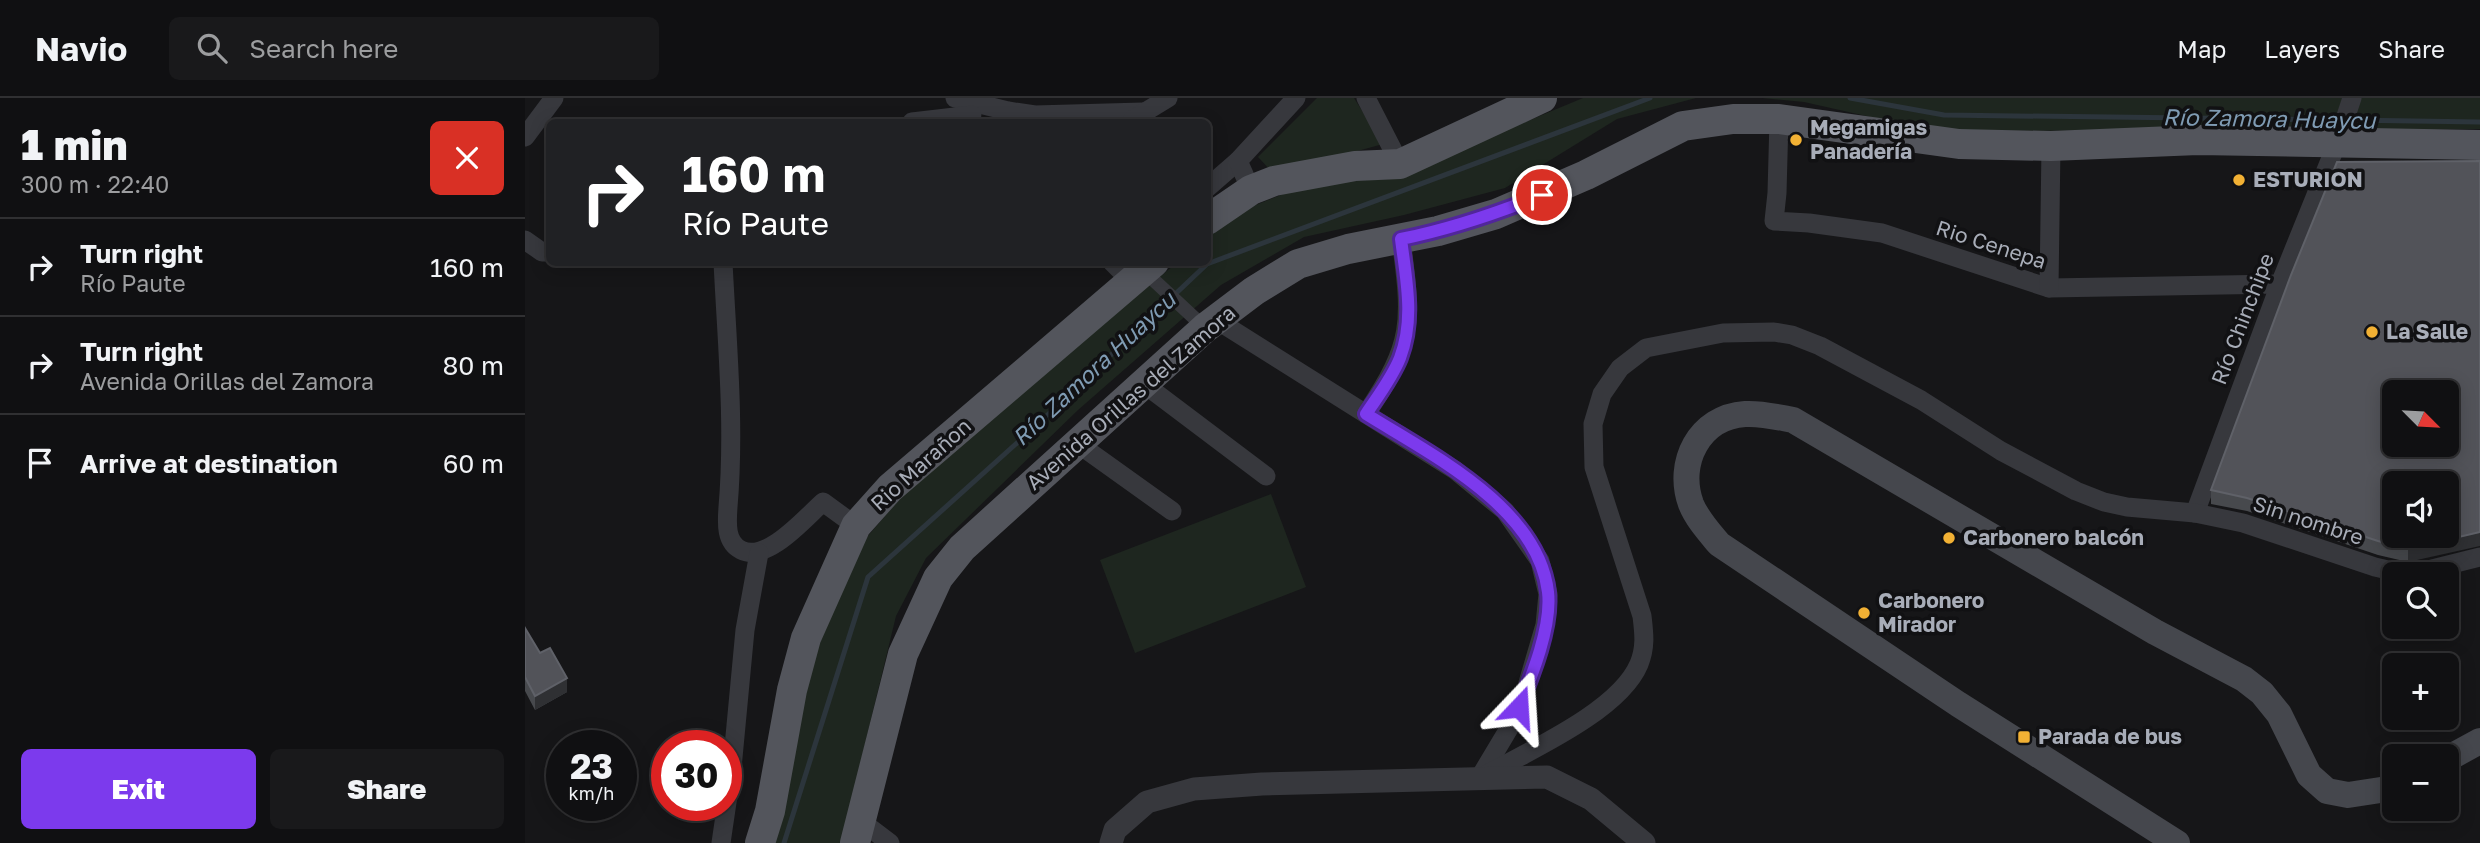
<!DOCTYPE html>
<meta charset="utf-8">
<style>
body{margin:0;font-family:"Golos Text",sans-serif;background:#19191b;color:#f1f3f6;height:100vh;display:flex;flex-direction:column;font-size:26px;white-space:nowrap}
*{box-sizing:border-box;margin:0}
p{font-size:23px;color:#9c9d9f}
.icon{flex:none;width:38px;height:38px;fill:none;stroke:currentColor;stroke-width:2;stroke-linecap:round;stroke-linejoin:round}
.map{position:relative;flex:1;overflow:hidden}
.details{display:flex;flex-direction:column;background:#101012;width:525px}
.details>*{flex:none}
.hud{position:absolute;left:21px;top:21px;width:665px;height:147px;border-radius:10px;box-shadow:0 4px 18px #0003,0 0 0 2px #303032;background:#202124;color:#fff;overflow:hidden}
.needle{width:46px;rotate:114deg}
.controls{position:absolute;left:1857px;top:282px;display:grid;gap:14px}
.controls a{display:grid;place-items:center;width:77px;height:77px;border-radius:10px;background:#101012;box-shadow:0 4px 18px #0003,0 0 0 2px #303032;font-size:35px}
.speed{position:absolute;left:21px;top:632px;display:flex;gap:14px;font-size:35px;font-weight:700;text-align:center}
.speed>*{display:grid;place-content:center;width:91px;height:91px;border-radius:50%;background:#101012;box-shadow:0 4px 18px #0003,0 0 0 2px #303032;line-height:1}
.speed small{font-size:18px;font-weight:400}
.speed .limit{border:10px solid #d22;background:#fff;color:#111}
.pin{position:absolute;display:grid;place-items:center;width:60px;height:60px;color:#fff;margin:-30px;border:4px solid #fff;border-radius:50%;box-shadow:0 2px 7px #0007}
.me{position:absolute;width:77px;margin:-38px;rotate:20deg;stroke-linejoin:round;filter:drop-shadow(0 0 5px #0008)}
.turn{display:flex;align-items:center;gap:24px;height:147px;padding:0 21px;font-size:32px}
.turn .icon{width:91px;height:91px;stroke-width:2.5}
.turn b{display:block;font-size:49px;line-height:60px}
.round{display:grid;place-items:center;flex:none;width:74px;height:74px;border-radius:10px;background:#19191b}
.summary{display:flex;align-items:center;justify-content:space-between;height:119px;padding:0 21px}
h1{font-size:42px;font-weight:800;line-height:52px}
.cta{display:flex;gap:14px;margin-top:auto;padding:14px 21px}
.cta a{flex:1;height:80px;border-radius:10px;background:#7c3aed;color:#fff;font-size:28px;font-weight:800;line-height:80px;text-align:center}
.cta a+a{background:#19191b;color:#f1f3f6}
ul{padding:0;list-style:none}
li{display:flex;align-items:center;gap:21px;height:98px;padding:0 21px;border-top:2px solid #303032}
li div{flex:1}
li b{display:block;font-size:26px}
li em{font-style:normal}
header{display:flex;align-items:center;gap:42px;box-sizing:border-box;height:98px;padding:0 35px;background:#101012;border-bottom:2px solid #303032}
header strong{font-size:33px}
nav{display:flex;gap:38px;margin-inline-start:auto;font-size:24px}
.search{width:490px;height:63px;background:#19191b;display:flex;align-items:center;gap:18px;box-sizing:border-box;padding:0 24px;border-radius:10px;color:#9c9d9f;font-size:26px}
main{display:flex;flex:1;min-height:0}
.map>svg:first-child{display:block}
.green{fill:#1e261f}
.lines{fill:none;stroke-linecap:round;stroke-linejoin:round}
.stream{stroke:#2c353c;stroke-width:5}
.pedestrian{stroke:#37383d;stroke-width:14}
.minor{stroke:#37383d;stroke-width:19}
.tertiary{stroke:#37383d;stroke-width:23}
.secondary{stroke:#45474d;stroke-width:26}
.primary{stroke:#53555c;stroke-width:30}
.wall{fill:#47494d}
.shaded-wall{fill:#2f3033}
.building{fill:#525359;stroke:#5f6168;stroke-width:2;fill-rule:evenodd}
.route-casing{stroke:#51269a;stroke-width:18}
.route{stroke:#7c3aed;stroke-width:12}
.poi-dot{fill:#f2b134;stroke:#111113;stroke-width:2.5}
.labels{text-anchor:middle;stroke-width:7;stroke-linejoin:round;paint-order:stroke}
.poi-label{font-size:21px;font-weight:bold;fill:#a8adb8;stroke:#111113;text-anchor:start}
.street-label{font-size:21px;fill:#a8adb8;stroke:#111113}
.water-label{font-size:23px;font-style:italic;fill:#7f9bb3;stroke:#111113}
</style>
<header>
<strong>Navio</strong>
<div class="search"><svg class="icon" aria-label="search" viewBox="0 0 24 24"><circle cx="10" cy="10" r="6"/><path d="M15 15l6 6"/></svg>Search here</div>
<nav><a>Map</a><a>Layers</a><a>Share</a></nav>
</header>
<main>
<section class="details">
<div class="summary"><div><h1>1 min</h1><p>300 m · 22:40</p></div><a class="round" style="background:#d93025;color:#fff"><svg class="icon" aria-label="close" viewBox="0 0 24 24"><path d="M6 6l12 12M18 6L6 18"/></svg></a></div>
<ul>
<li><svg class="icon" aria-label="right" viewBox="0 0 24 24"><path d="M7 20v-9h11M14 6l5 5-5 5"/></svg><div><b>Turn right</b><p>Río Paute</p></div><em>160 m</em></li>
<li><svg class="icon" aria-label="right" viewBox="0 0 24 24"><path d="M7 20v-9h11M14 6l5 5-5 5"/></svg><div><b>Turn right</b><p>Avenida Orillas del Zamora</p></div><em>80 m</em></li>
<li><svg class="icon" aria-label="arrive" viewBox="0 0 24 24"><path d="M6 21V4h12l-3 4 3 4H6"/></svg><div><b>Arrive at destination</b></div><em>60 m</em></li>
</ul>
<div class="cta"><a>Exit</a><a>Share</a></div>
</section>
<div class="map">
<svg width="1955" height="745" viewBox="0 0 1955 745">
<rect width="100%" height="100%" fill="#161618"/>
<!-- green -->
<g class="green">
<polygon points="792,0 829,0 858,46 749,76 733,59"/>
<polygon points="1058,0 1171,0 1092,21 980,90 879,117 779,139 696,187 553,312 401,460 371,518 316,745 245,745 286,560 342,439 425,342 652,165 682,164 683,139 713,114 786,85 862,81"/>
<polygon points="1237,0 1955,0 1955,31 1408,33 1279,4"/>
<polygon points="746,396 781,489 610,555 575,462"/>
</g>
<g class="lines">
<!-- stream -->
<g class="stream">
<polyline points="1325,0 1419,17 1814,22"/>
<polyline points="1823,22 1955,24"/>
<polyline points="259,745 343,479 513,326 682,166 1125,0"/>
</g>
<!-- pedestrian -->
<polyline class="pedestrian" points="619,173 680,230"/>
<!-- minor -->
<g class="minor">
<polyline points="430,0 483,13 510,17 618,14"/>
<polyline points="841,0 875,66"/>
<polyline points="1254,21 1252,95 1249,123 1284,125 1357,135 1524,190 1755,186"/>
<polyline points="607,22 643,0"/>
<polyline points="387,24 447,17"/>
<polyline points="0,39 29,0"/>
<polyline points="682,90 713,63"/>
<polyline points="726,92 713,63 771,0"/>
<polyline points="0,142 17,154 24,154"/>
<path d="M198 164C202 246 210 327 203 409 202 424 200 444 216 452 242 465 280 420 298 404L331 428"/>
<polyline points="587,164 607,184"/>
<polyline points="1524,190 1526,48"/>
<polyline points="690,221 930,372 980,413 1015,463 1023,496 1020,527 1000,595 989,622 955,679"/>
<polyline points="619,286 741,378"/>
<path d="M841 316C889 245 887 224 876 141"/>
<polyline points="552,345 647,413"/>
<polyline points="1670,415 1755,186 1812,45 1827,0"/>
<polyline points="1887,476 1955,459"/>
<path d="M955 680C1001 654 1094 614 1114 566 1121 549 1119 535 1117 518L1069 369 1068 326 1077 296 1095 270 1121 250 1198 235 1249 234 1267 237 1295 248 1396 302 1476 353 1551 393 1579 404 1602 409 1670 415 1718 425 1850 469 1880 476"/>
<polyline points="336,723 365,745"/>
<polyline points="196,745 207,670 220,532 234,455"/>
</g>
<!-- tertiary -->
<polyline class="tertiary" points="586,745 590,732 622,704 669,691 737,686 1022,679 1066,701 1119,745"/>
<!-- secondary -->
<g class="secondary">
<polyline points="1922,661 1955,643"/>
<path d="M1652 745 1433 606 1194 446C1184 434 1172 421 1166 406 1151 365 1174 319 1220 316 1237 315 1252 319 1268 322L1630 534 1719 581 1737 595 1754 616 1784 677 1802 693 1823 697 1862 691 1869 687"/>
</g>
<!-- primary -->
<g class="primary">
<polyline points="682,122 726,92 749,83 830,68 875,66 1017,0"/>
<polyline points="235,745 245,713 267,592 281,540 331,428 365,390 629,164"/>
<polyline points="330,745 378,556 413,480 437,450 680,230 729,193 773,166 823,151 913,133 971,116 1061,77 1158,28 1208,21 1254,21 1434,46 1526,48 1673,42 1955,47"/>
</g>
</g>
<!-- wall -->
<g class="wall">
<polygon points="1955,63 1883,464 1853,457 1722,413 1686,406 1686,392"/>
<polygon points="0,530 15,555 42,594 10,612 0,593"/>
</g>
<!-- shaded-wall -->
<g class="shaded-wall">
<polygon points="1955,434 1955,448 1883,464 1883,451"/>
<polygon points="42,580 42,594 10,612 10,598"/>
</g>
<!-- building -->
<g class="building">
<path d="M1955 63V434L1883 451 1853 443 1722 400 1686 392 1766 177 1812 64ZM1869 294H1922V346H1869ZM1869 385H1922V438H1869Z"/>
<polygon points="0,530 15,555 25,550 42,580 10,598 0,579"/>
</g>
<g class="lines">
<defs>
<path id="route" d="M994 609C1007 578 1027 528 1023 494 1013 409 905 356 841 316 853 298 867 280 875 260 890 221 881 181 876 141 925 131 970 116 1017 97"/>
</defs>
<!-- route casing -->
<use href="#route" class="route-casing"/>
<!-- route -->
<use href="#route" class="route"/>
</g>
<!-- markers -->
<g class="poi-dot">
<circle cx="1271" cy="42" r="7"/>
<circle cx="1714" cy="82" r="7"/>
<circle cx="1847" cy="234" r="7"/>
<circle cx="1424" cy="440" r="7"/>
<circle cx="1339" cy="515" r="7"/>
<rect x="1492" y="632" width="14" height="14" rx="3.5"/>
</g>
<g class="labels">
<!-- poi labels -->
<g class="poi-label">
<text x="1285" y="37">Megamigas<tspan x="1285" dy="24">Panadería</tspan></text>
<text x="1728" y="89">ESTURION</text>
<text x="1861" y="241">La Salle</text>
<text x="1438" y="447">Carbonero balcón</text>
<text x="1353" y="510">Carbonero<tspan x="1353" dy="24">Mirador</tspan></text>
<text x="1513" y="646">Parada de bus</text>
</g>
<!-- street labels -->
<g class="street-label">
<text transform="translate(1466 147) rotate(18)" y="7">Rio Cenepa</text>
<text transform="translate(1718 221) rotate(-69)" y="7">Río Chinchipe</text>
<text transform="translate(606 300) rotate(-41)" y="7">Avenida Orillas del Zamora</text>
<text transform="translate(396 367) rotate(-42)" y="7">Rio Marañon</text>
<text transform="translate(1783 423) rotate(18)" y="7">Sin nombre</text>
</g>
<!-- water labels -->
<g class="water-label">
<text transform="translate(1744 21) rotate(1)" y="8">Río Zamora Huaycu</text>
<text transform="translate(569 271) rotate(-43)" y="8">Río Zamora Huaycu</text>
</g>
</g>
</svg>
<div class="controls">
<a><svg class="needle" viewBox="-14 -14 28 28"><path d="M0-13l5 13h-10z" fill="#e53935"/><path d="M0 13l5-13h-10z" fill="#9c9d9f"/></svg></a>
<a><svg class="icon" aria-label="sound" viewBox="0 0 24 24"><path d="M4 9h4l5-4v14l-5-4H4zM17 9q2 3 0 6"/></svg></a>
<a><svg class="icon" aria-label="search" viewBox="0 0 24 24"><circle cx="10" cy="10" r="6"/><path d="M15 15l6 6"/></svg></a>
<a>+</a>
<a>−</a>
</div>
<div class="speed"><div>23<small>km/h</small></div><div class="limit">30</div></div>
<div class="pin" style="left:1017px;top:97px;background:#d93025"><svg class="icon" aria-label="arrive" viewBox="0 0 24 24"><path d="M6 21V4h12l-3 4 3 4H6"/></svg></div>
<svg class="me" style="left:994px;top:609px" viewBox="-20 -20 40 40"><path d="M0-17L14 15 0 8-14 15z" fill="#7c3aed" stroke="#fff" stroke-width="4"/></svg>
<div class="hud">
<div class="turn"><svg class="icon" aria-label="right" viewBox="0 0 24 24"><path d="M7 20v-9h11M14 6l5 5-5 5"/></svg><div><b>160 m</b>Río Paute</div></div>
</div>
</div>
</main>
